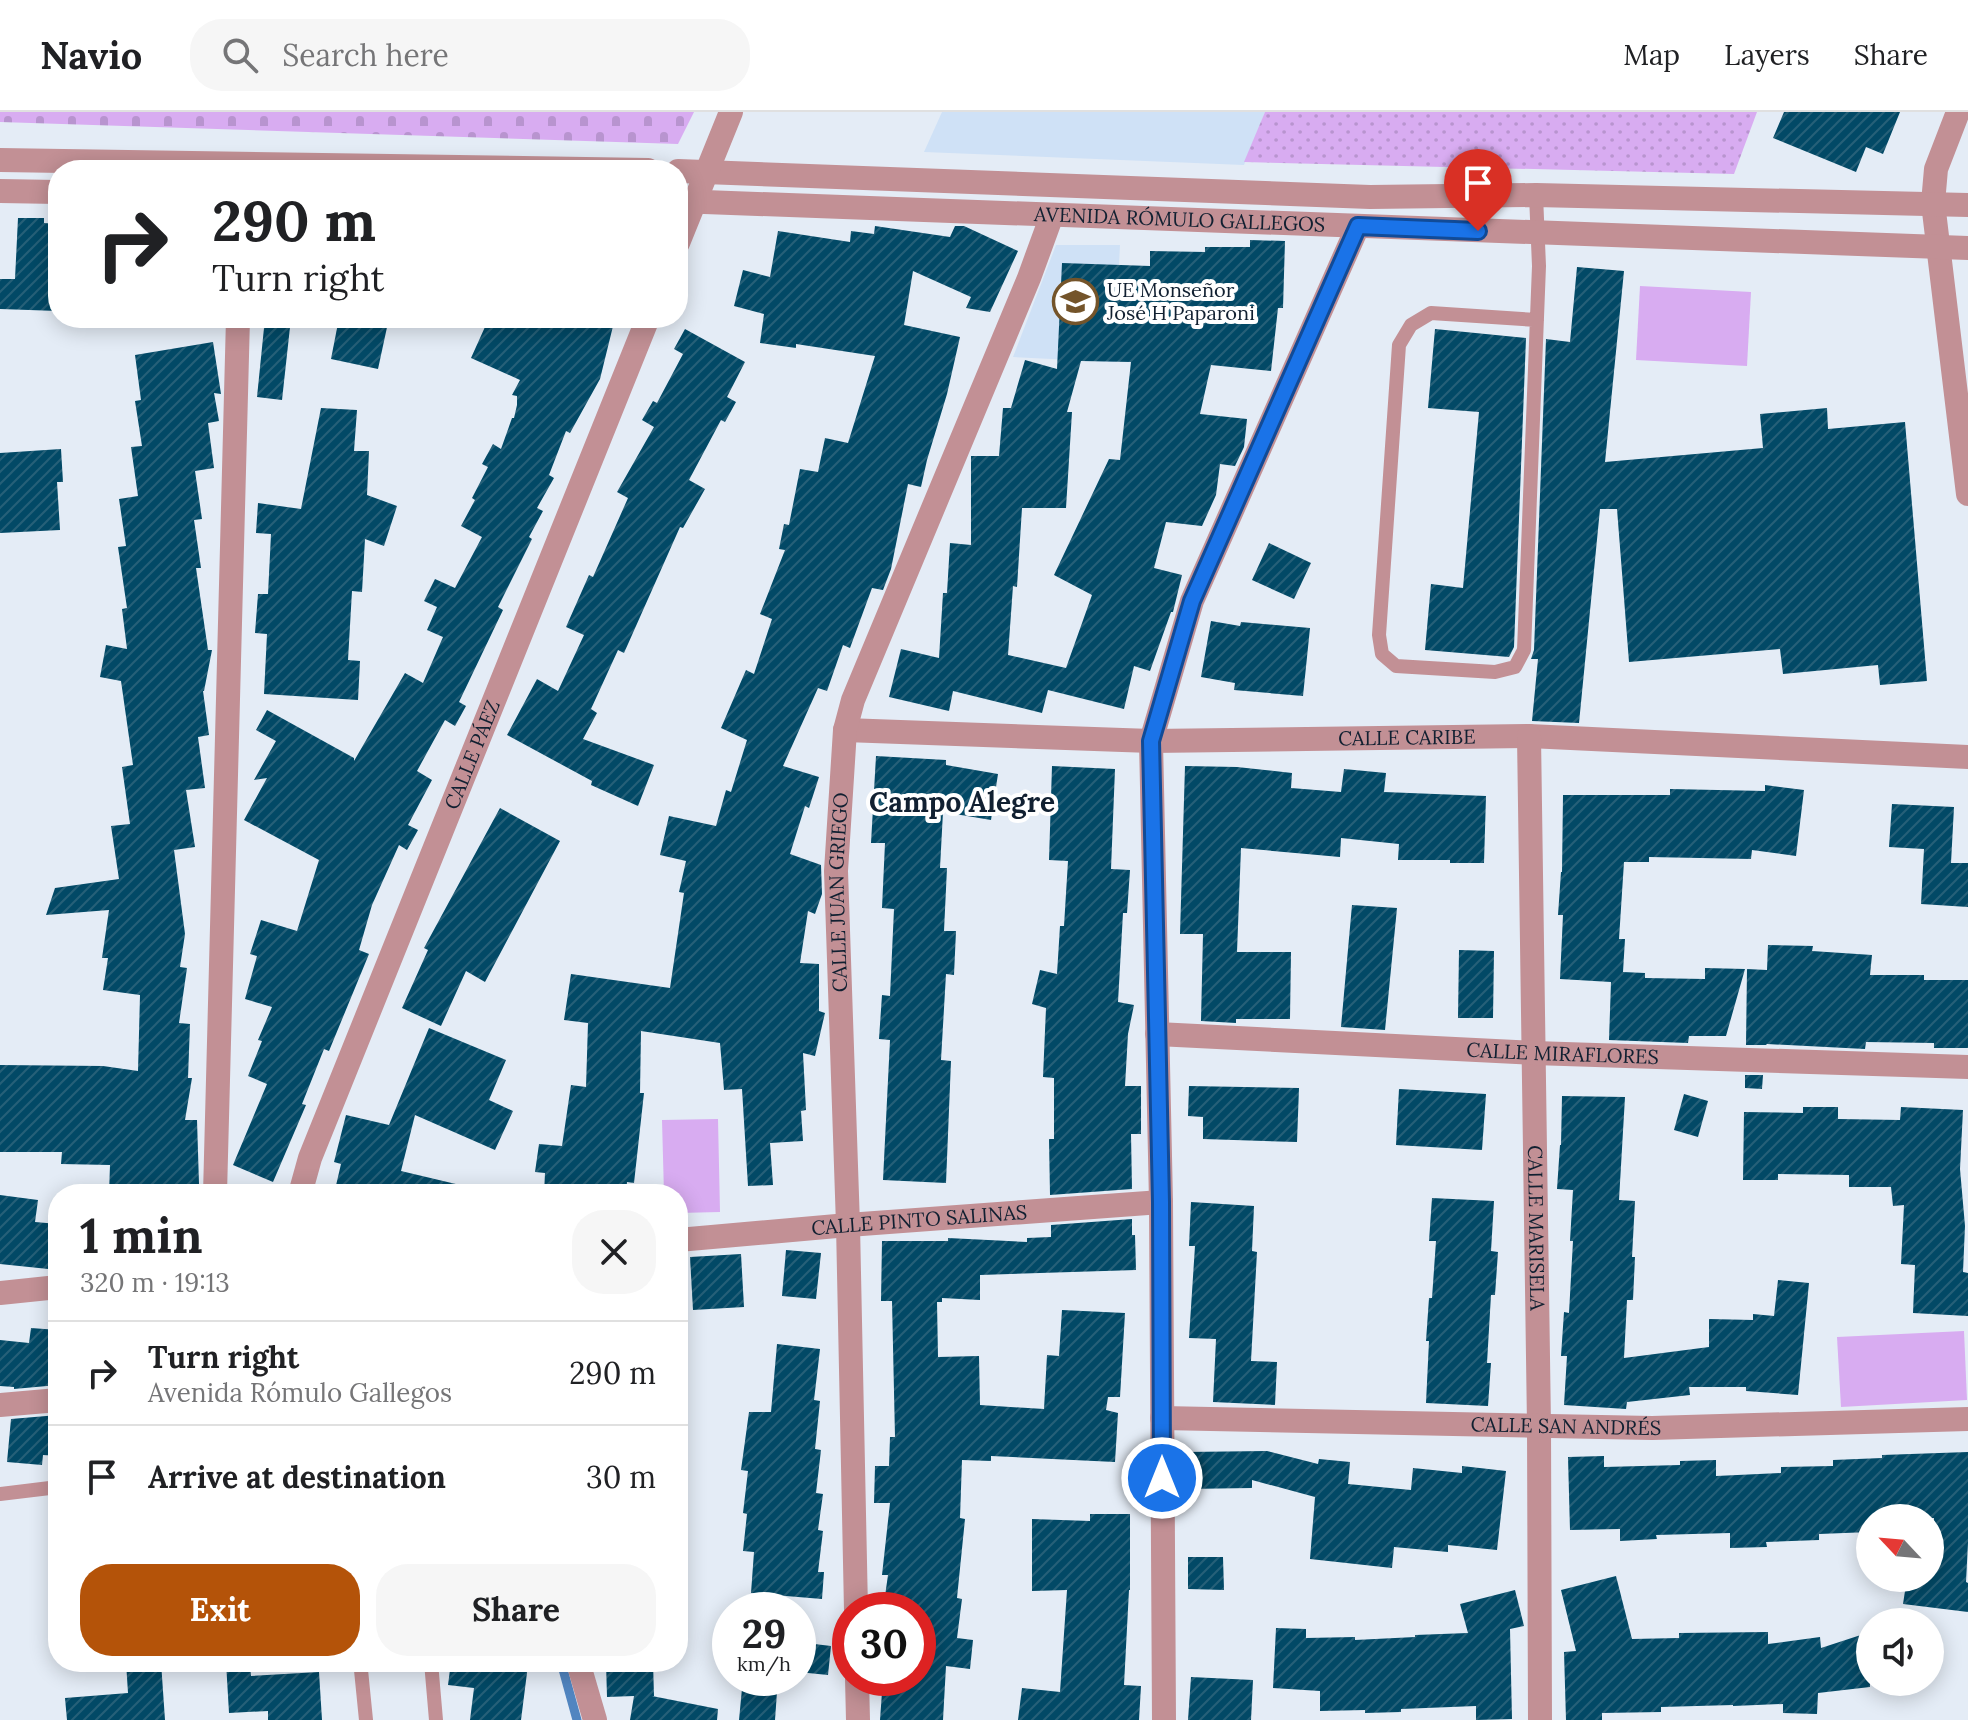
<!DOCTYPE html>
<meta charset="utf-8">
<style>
body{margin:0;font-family:Lora,serif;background:#f6f6f6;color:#202124;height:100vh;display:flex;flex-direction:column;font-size:30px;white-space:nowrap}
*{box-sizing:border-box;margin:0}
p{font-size:26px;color:#757577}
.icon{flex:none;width:44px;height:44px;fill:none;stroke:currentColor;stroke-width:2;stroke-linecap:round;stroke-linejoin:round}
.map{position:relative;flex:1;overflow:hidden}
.drawer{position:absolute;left:48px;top:1072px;width:640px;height:488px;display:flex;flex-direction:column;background:#fff;border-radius:32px;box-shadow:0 4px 20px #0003}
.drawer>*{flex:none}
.top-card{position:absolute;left:48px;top:48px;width:640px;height:168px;border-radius:32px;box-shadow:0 4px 20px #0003;background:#fff;color:#202124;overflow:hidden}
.needle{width:52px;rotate:296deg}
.fabs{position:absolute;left:1856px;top:1392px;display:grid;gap:16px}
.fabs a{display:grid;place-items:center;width:88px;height:88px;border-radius:50%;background:#fff;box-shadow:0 4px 20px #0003;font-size:40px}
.speed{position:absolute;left:712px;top:1480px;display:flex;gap:16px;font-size:40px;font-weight:700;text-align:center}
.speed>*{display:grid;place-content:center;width:104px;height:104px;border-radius:50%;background:#fff;box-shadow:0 4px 20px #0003;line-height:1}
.speed small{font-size:20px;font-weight:400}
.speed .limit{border:12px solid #d22;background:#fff;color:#111}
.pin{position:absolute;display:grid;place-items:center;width:68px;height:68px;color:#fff;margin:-82px -34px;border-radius:50% 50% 50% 0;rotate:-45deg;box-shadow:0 0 8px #0007}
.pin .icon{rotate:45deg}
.me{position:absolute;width:88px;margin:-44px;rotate:0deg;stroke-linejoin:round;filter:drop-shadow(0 0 6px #0008)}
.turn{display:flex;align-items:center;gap:28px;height:168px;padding:0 32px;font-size:36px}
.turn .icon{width:104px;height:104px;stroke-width:2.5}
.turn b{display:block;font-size:56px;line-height:68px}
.round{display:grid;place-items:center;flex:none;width:84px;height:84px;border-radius:32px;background:#f6f6f6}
.overview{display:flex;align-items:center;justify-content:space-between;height:136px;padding:0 32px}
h1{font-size:48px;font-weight:700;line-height:60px}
.cta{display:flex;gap:16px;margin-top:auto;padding:16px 32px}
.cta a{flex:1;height:92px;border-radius:32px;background:#b45309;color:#fff;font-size:32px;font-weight:700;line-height:92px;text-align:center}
.cta a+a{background:#f6f6f6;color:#202124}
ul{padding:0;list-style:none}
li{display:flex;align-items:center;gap:24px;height:104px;padding:0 32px;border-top:2px solid #e0e0e0}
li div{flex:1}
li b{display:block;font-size:30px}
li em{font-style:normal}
header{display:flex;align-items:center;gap:48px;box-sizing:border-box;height:112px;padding:0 40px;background:#fff;border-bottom:2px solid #e0e0e0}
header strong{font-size:38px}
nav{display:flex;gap:44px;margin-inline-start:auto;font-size:28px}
.search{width:560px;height:72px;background:#f6f6f6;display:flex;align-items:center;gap:20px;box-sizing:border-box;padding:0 28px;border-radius:32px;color:#757577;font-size:30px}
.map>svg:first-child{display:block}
.built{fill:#cfe1f6}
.green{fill:#d8acf1}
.cemetery{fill:url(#cemetery-stones)}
.park{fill:url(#park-dots)}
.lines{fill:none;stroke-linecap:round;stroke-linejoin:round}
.stream{stroke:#5185c0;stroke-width:9}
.building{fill:url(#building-hatch);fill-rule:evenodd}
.lane{stroke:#c29095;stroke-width:14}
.street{stroke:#c29095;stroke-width:24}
.route-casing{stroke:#114b97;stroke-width:20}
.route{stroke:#1a73e8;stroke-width:14}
.labels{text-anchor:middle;stroke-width:8;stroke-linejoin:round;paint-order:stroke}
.street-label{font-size:20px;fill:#112031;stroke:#fff}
.poi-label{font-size:20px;fill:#112031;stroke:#fff;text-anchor:start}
.district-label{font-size:28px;font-weight:bold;fill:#112031;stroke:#fff}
</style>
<header>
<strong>Navio</strong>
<div class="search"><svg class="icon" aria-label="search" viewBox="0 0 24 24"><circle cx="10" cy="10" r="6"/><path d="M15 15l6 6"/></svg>Search here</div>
<nav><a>Map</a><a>Layers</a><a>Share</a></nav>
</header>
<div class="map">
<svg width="1968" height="1608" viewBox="0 0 1968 1608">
<defs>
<pattern id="cemetery-stones" width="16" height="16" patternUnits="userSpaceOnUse" patternTransform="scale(2)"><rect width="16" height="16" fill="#d8acf1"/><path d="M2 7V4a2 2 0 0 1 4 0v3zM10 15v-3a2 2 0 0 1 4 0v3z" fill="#b894cf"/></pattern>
<pattern id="park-dots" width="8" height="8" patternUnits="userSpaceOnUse" patternTransform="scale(2)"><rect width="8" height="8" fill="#d8acf1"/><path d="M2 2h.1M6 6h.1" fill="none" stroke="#b894cf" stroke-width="1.8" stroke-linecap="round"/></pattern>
<pattern id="building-hatch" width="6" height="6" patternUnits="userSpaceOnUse" patternTransform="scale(2)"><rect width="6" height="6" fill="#024966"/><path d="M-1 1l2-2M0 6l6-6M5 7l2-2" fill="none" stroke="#266078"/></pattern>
</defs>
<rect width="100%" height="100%" fill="#e4ecf6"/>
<!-- built -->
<g class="built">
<polygon points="942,0 1265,0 1244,53 924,40"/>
<polygon points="1056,133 1120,133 1114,250 1013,245"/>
</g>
<!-- green -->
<g class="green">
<polygon points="1640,174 1751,180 1747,254 1636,248"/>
<polygon points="718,1007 720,1100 678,1101 678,1082 664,1082 662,1008"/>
<polygon points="1964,1219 1967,1288 1841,1295 1837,1225"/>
</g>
<!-- cemetery -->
<polygon class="cemetery" points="0,0 694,0 678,32 0,10"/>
<!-- park -->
<polygon class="park" points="1265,0 1757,0 1734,62 1244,50"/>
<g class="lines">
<!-- stream -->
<polyline class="stream" points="561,1550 577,1608"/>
</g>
<!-- building -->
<g class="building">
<polygon points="1784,0 1900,0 1883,42 1866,35 1856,60 1773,26"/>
<polygon points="18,106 44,106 44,111 58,112 58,199 0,197 0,167 15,167"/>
<polygon points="875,114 950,125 955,114 964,114 1018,139 990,200 966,196 971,185 913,159 904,213 960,225 947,282 927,348 921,375 908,372 891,457 883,478 872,476 850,536 843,533 827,579 818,576 783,654 819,665 809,696 805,694 790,742 821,753 822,782 815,802 808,799 800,851 819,852 819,899 825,901 815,944 803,941 806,998 801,999 803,1029 770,1031 773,1073 748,1074 742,977 724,978 720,931 641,919 640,981 644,981 634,1071 627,1070 626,1082 544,1082 545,1061 535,1060 539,1032 562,1034 571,973 586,975 588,911 564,908 571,862 670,876 684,781 679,780 686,749 660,743 669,704 716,714 726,678 731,680 747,628 721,616 746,558 754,562 772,507 760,502 785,438 779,437 784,412 789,413 800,357 818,360 825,326 848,331 875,244 796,232 796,236 760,231 764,202 734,194 743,158 770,165 778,119 850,130 851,119 874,122"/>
<path d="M1250 128 1285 129 1283 196H1278L1271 259 1211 253 1200 302 1247 307 1244 335 1235 354 1220 352 1216 383 1202 414 1166 410 1154 456 1182 463 1173 500H1171L1150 559 1134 554 1124 597 1048 578 1042 601 953 579 949 599 889 585 901 537 939 546 943 481H947L950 431 971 433V344H999L1003 296H1011L1025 248 1057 257 1062 151 1150 154V139L1205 140V135H1250ZM1081 249 1131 250 1120 348 1109 347 1054 463 1092 483 1066 556 1008 543 1013 474 1017 475 1022 396H1066L1072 300H1067Z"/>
<polygon points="1577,155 1624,159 1605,350 1763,336 1760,302 1827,296 1828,317 1905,310 1927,569 1880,573 1878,553 1783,562 1780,537 1629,550 1617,397 1600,397 1579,611 1532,609 1538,547 1531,547 1534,538 1546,227 1570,230"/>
<polygon points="265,206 291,206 282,288 257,285"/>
<polygon points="339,206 389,206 378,257 331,247"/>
<polygon points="489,206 615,206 600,267 570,321 566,319 549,363 554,366 537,396 543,399 529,425 532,427 498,495 503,498 459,590 466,594 455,614 445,608 417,659 432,668 408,713 418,718 407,738 399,733 372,793 359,838 369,842 329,939 324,937 302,992 306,993 273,1070 233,1053 267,972 248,964 262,929 258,928 272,895 245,887 257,844 250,842 261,808 297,819 319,748 244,708 267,666 254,668 276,629 256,618 267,598 354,646 354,649 405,561 423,571 443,525 427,518 437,495 424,489 435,467 455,476 482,425 461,414 475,388 472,386 488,355 482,352 493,332 501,337 512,306 514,306 517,293 517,284 512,283 520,268 471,246"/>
<polygon points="685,217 745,250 727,285 736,290 725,310 721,308 689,368 705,377 683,416 680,415 624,541 618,538 591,597 597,601 583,627 654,653 638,694 591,673 592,669 507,623 537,567 558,579 584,523 566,515 589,463 593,465 628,386 617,380 654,315 642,308 653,289 657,291 683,242 674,237"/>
<polygon points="1435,217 1526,226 1514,535 1509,545 1425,538 1431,472 1463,476 1479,300 1428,296"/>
<polygon points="213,230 221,282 214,281 219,309 208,311 214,356 195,359 202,407 194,408 201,456 196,456 208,538 212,538 204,579 203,579 209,623 198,625 205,676 186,678 195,735 174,738 185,822 180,855 187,856 179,911 190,912 188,966 192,966 185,1008 197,1008 199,1072 188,1073 187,1082 109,1082 110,1053 61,1052 62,1040 0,1040 0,953 103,954 138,959 140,883 103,878 108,846 102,846 109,798 46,803 55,776 119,767 111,714 130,712 122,655 133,653 121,569 100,565 106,533 127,537 122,497 127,496 118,435 126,434 119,387 138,384 131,335 142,334 135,289 141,288 135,243"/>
<polygon points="321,296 357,298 354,339 369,339 367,383 397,394 384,434 365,427 362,480 352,479 348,548 360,549 358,588 264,582 267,522 255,521 258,482 268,482 271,422 256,421 258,391 301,397"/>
<polygon points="61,337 63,370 57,370 60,418 0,421 0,341"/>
<polygon points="1269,431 1311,451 1294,487 1252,468"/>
<polygon points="1211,509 1240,514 1241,510 1310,516 1303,584 1234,578 1235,571 1201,565"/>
<polygon points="876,644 946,648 946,653 998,662 991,708 943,700 940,756 947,756 944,819 956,819 954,863 946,862 941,948 951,949 946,1071 883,1068 890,928 879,927 882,883 890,884 894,797 882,796 885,731 871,731"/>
<polygon points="1052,654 1115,657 1111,757 1130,758 1127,801 1123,801 1118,890 1134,893 1128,922 1125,974 1141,974 1141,1022 1131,1022 1132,1077 1050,1083 1049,1027 1054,1027 1054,966 1043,965 1046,896 1032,892 1040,858 1057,862 1060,814 1064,814 1068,749 1049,748"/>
<polygon points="1185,654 1237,655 1292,661 1291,676 1341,680 1344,657 1386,661 1384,680 1486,684 1484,751 1450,751 1450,748 1398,748 1399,732 1341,726 1340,745 1241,736 1237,840 1291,840 1290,907 1236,907 1236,911 1201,909 1203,822 1180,822"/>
<polygon points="1765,673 1804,678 1796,744 1752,738 1751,747 1649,745 1649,750 1624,750 1619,827 1625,827 1623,860 1645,861 1645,866 1705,867 1705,856 1745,857 1726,924 1689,924 1688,931 1609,928 1611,870 1560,867 1563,803 1558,803 1561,760 1562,760 1563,683 1670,683 1670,677 1765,679"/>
<polygon points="1892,692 1954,695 1951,751 1968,751 1968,795 1921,792 1924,737 1889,735"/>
<polygon points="500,696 560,729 485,870 466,859 441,914 402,896 428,838 424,836"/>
<polygon points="1352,793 1397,796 1385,918 1341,915"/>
<polygon points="1768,833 1813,834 1812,839 1872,843 1870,863 1924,863 1924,868 1968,868 1968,936 1934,936 1934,931 1866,930 1865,937 1767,932 1766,933 1746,933 1747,857 1767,858"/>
<polygon points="1459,838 1494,839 1493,906 1458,906"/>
<polygon points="429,916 506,948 489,988 513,999 495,1038 415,1003 401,1059 460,1073 458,1082 334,1082 341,1052 334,1050 346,1003 389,1013"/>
<polygon points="1745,963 1763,963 1762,977 1745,976"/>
<polygon points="1189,974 1299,976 1297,1030 1203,1027 1203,1005 1188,1004"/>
<polygon points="1399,977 1486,982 1482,1038 1396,1033"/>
<polygon points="1684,982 1708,989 1698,1025 1674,1018"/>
<polygon points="1562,984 1625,985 1619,1088 1635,1089 1632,1145 1635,1145 1633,1188 1627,1188 1624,1246 1709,1235 1709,1207 1753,1208 1753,1202 1774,1204 1778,1168 1809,1171 1798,1283 1746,1279 1746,1275 1689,1275 1690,1283 1627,1290 1626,1297 1564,1293 1567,1244 1561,1244 1564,1200 1569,1201 1573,1129 1570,1129 1573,1078 1557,1077 1560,1033 1561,1033"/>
<polygon points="1803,995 1838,995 1838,1007 1900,1008 1901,995 1963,998 1960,1057 1965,1114 1963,1160 1968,1161 1968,1204 1913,1201 1915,1153 1901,1152 1904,1093 1893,1094 1891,1075 1849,1075 1849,1063 1778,1062 1778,1068 1743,1068 1744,1000 1803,1001"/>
<polygon points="0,1083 38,1088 35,1110 58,1112 58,1158 0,1152"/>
<polygon points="1432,1086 1494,1089 1491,1139 1498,1140 1495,1183 1491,1183 1487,1251 1491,1251 1488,1294 1426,1291 1429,1229 1426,1229 1429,1186 1432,1186 1436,1129 1429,1129"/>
<polygon points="1191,1090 1254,1094 1252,1139 1257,1140 1251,1249 1277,1250 1275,1293 1213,1290 1216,1227 1189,1226 1195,1134 1189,1134"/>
<polygon points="1132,1107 1132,1123 1135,1123 1136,1158 980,1163 980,1188 942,1186 942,1190 937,1190 938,1245 979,1244 980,1293 1044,1297 1047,1243 1059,1244 1062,1198 1125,1201 1120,1285 1108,1285 1106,1298 1118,1301 1115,1350 991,1344 991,1349 962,1348 960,1406 965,1407 957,1486 962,1487 957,1526 973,1528 970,1557 946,1554 943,1608 880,1608 883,1566 918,1566 918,1498 883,1498 888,1463 882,1463 890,1391 874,1391 875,1354 889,1354 890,1325 895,1325 892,1189 881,1189 882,1129 948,1129 948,1126 1027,1130 1027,1126 1051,1125 1051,1113"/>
<polygon points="786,1138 821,1141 816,1187 782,1184"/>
<polygon points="741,1142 744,1195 693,1198 690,1145"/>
<polygon points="31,1216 58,1218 58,1273 14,1277 14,1275 0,1274 0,1228 29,1231"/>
<polygon points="777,1232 820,1237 814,1288 820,1289 815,1337 821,1338 816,1381 823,1382 818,1418 823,1419 818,1460 824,1460 822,1487 751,1481 754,1440 743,1439 747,1402 743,1401 748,1359 741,1358 749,1300 771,1300"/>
<polygon points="58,1303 58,1344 43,1343 42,1353 7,1350 11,1307"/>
<polygon points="1267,1339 1318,1352 1319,1347 1350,1350 1348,1372 1411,1378 1413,1356 1462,1361 1462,1354 1506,1359 1497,1438 1448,1433 1448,1440 1394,1435 1392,1456 1310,1447 1315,1385 1252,1368 1252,1376 1186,1377 1185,1340"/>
<polygon points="1968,1340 1968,1431 1966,1470 1968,1471 1968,1500 1903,1492 1907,1466 1931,1466 1934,1406 1870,1406 1870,1420 1819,1422 1819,1428 1766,1430 1767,1435 1730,1436 1730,1421 1656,1423 1657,1427 1620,1429 1620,1417 1570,1418 1568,1345 1604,1344 1604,1355 1680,1353 1680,1349 1716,1348 1716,1364 1781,1361 1781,1355 1833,1354 1833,1348 1882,1346 1882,1343"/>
<polygon points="1090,1402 1130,1402 1130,1478 1129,1478 1124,1573 1141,1574 1139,1608 1018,1608 1022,1576 1060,1580 1067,1478 1032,1479 1032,1407 1090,1409"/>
<polygon points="1188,1445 1223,1445 1224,1478 1188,1477"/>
<polygon points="1616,1464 1632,1527 1679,1526 1679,1521 1768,1520 1768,1532 1820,1525 1821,1536 1870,1520 1870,1575 1818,1581 1817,1602 1783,1601 1783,1592 1733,1594 1733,1593 1661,1595 1661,1600 1602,1601 1602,1608 1566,1608 1564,1540 1576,1539 1561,1478"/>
<polygon points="1515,1478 1524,1514 1510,1517 1512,1607 1476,1608 1476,1594 1401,1597 1401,1600 1365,1601 1365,1598 1320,1599 1320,1579 1273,1576 1276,1516 1306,1517 1306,1526 1355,1525 1355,1528 1415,1525 1415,1523 1468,1521 1460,1492"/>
<polygon points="798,1530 831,1534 828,1563 798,1560"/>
<polygon points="126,1550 161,1550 165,1608 67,1608 65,1586 128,1581"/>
<polygon points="226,1550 250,1550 251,1564 319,1560 322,1608 268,1608 268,1599 229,1601"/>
<polygon points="451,1550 500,1550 528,1553 521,1608 470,1608 474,1576 448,1573"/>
<polygon points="606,1550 653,1550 654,1584 652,1584 718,1597 717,1608 630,1608 634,1584 607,1585"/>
<polygon points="1191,1565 1253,1568 1251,1608 1188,1608"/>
<polygon points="743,1566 778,1566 775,1608 739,1608"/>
</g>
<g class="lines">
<!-- lane -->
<g class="lane">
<polyline points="1536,83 1539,154 1524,538 1515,555 1495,560 1396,554 1382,542 1379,523 1399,233 1411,213 1431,201 1537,208"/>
<polyline points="0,1382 58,1375"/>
<polyline points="364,1550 361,1558 366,1608"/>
<polyline points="431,1550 436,1608"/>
</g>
<!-- street -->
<g class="street">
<polyline points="1958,0 1936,57 1933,91 1968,382"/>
<polyline points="0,48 648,58"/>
<polyline points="678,59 1370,85 1536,83 1968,93"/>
<polyline points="0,79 58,80"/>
<path id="s1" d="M678 89 1968 136"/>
<polyline points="678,131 731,0"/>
<path id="s2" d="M845 618 1151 629 1529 624 1968 645"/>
<path id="s3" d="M1529 624 1539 1314 1540 1608"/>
<path id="s4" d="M1157 922 1534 941 1968 955"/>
<polyline points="215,1082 238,206"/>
<path id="s5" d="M300 1082 310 1046 648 206"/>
<path id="s6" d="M678 1128 848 1113 1161 1090"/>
<polyline points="0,1181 58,1175"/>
<polyline points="0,1293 58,1288"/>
<path id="s7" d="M1162 1306 1652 1316 1968 1307"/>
<path id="s8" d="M856 1498 848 1113 836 759 845 618 853 588 1029 166 1052 103"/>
<polyline points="578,1550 595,1608"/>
<polyline points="857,1566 858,1608"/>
<polyline points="1164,1608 1161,1090 1151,629 1192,489 1358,114"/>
</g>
</g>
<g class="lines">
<defs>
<polyline id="route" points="1162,1366 1161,1090 1151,629 1192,489 1358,114 1478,119"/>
</defs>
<!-- route casing -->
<use href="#route" class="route-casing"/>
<!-- route -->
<use href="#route" class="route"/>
</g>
<!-- icons -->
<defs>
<symbol id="school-ring" viewBox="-11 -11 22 22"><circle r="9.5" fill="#fff" stroke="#74542a" stroke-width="1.5"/><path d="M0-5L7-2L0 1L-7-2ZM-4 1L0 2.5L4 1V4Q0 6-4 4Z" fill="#74542a"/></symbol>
</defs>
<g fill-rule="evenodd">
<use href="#school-ring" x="1050" y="164" width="51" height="51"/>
</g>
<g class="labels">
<!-- street labels -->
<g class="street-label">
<text dy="7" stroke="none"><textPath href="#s1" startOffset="502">AVENIDA RÓMULO GALLEGOS</textPath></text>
<text dy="7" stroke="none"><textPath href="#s2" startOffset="562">CALLE CARIBE</textPath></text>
<text dy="7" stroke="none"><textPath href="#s5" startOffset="472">CALLE PÁEZ</textPath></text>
<text dy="7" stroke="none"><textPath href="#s8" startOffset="718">CALLE JUAN GRIEGO</textPath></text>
<text dy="7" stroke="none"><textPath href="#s4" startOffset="406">CALLE MIRAFLORES</textPath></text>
<text dy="7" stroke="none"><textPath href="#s6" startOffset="242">CALLE PINTO SALINAS</textPath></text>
<text dy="7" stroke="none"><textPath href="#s3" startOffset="492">CALLE MARISELA</textPath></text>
<text dy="7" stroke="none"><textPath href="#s7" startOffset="404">CALLE SAN ANDRÉS</textPath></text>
</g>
<!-- poi labels -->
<g class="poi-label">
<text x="1107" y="185">UE Monseñor<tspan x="1107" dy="23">José H Paparoni</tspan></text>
</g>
<!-- district labels -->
<g class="district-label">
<text x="962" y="700">Campo Alegre</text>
</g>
</g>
</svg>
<div class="fabs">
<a><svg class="needle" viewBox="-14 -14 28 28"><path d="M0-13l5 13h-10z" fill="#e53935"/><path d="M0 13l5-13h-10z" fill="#757577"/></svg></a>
<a><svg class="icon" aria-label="sound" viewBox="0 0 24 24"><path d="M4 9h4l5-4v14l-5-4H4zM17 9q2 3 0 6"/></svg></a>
</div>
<div class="speed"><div>29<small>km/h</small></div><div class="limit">30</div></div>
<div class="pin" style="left:1478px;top:119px;background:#d93025"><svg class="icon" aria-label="arrive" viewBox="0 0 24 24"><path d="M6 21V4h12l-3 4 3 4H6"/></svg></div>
<svg class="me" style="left:1162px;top:1366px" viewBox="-20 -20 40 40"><circle r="17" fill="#1a73e8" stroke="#fff" stroke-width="3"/><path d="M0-11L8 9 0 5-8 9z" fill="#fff"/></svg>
<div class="top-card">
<div class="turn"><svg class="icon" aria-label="right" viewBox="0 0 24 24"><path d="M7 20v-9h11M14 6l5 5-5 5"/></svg><div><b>290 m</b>Turn right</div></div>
</div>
<section class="drawer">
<div class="overview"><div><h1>1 min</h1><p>320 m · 19:13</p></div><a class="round"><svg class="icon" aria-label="close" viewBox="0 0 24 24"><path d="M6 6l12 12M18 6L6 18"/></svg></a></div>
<ul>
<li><svg class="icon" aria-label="right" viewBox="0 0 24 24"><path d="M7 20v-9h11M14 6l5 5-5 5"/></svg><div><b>Turn right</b><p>Avenida Rómulo Gallegos</p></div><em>290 m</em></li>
<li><svg class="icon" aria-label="arrive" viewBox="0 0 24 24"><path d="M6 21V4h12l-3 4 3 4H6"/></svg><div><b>Arrive at destination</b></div><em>30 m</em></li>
</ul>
<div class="cta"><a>Exit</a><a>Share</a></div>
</section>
</div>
